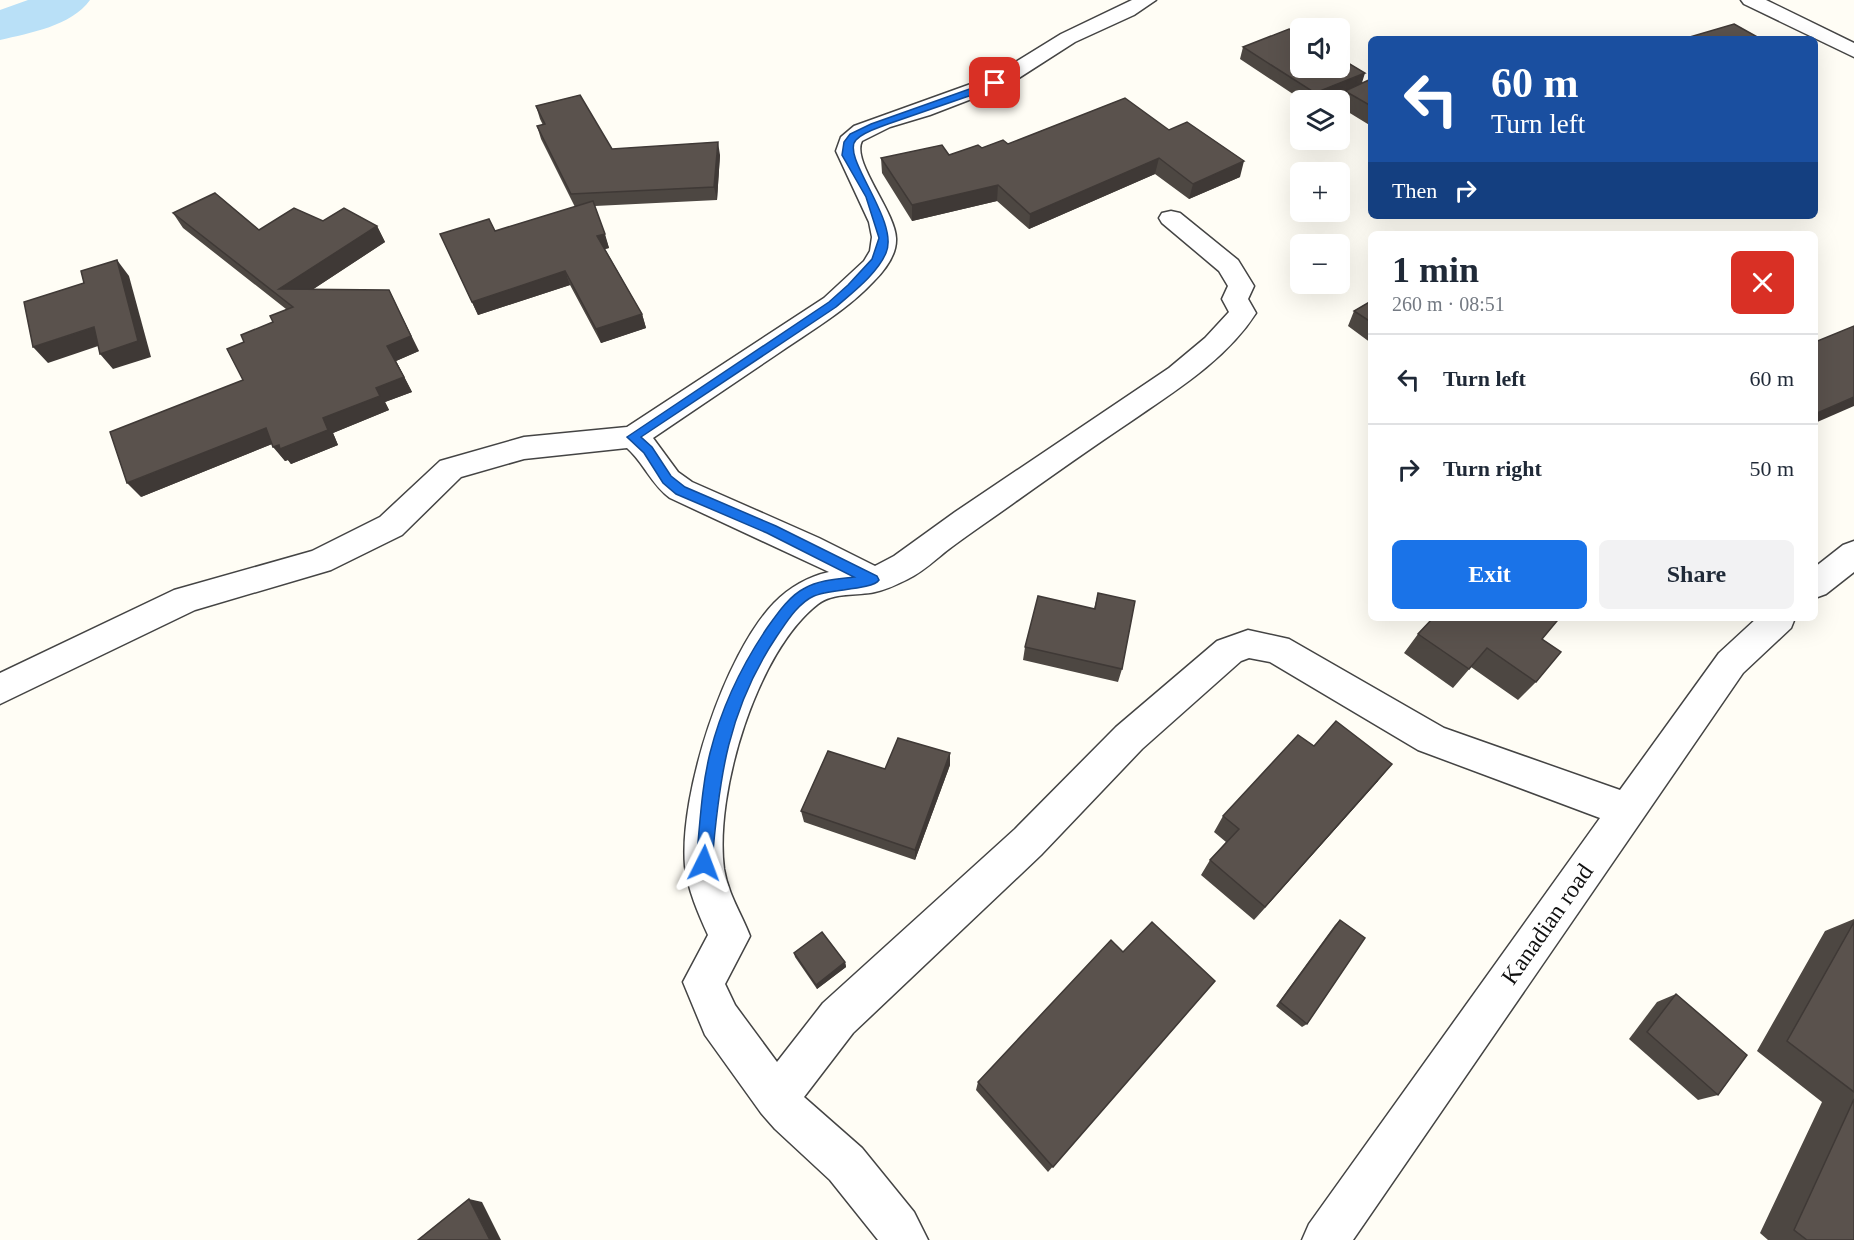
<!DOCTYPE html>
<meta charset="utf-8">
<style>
body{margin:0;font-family:"Times New Roman",serif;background:#f2f2f3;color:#1f2937;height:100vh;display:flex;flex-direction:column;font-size:22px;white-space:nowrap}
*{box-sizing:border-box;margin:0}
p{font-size:20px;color:#747a83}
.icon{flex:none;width:33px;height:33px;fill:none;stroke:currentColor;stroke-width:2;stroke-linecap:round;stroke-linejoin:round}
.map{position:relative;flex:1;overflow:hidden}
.sheet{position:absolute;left:1368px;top:231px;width:450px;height:390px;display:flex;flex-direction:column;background:#fff;border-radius:9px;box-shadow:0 6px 24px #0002}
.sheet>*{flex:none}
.guide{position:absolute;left:1368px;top:36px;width:450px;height:183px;border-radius:9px;box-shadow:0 6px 24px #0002;background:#1a4fa0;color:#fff;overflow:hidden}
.tools{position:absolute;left:1290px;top:18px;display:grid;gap:12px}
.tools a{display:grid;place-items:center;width:60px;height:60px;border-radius:9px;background:#fff;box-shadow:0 6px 24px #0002;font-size:30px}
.pin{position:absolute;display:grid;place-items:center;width:51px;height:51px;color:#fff;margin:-26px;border-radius:12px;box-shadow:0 3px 9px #0006}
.me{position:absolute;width:66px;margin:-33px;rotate:3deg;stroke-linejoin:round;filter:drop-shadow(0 0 4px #0008)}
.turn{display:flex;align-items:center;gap:21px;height:126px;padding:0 24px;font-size:27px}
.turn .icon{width:78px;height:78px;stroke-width:2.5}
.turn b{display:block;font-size:42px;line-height:51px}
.then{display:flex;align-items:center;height:57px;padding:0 24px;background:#0003;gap:12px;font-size:22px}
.round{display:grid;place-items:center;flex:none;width:63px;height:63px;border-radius:9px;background:#f2f2f3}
.headline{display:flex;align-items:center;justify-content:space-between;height:102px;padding:0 24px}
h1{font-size:36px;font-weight:700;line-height:45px}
.action{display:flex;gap:12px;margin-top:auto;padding:12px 24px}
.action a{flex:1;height:69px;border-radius:9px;background:#1a73e8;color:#fff;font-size:24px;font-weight:700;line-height:69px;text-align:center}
.action a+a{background:#f2f2f3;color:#1f2937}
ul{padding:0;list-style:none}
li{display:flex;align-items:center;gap:18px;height:90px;padding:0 24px;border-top:2px solid #e0e1e3}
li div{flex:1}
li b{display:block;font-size:22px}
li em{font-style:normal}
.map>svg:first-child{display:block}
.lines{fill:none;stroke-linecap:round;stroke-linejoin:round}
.river{fill:#b9e0f7;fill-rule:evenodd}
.minor-casing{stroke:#444;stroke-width:3}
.minor{fill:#fff;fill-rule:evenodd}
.wall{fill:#4d4742}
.shaded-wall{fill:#3f3936}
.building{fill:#5a524d;stroke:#3f3936;stroke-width:1.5}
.route{fill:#1a73e8;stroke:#114b97;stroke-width:1.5}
.labels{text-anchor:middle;stroke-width:6;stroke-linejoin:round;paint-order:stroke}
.near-street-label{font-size:24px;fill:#111;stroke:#fff}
</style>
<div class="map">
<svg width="1854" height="1240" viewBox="0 0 1854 1240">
<rect width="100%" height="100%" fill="#fffdf5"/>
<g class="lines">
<!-- river -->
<path class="river" d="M28 0H90C71 26 30 33 0 40V10Z"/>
<defs>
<g id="minor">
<path d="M1132 0H1156L1134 15 1075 42 1008 85 930 115 890 127 862 141C851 161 895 211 896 238 897 254 885 270 874 281 849 308 817 327 786 348 742 378 697 408 653 438L678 472 692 482 819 538 875 566 894 556 955 512 1169 368 1205 338 1229 312 1222 299 1228 286 1219 271 1162 223 1159 218 1162 213 1171 211 1180 213 1238 260 1254 286 1248 299 1256 313C1226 360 1175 391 1130 422 1091 448 1053 475 1015 502 993 518 970 533 949 549 936 559 923 572 908 579 898 584 886 590 875 592 858 596 833 592 818 604 757 651 714 793 724 869 728 894 741 913 750 936L725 984 735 1005 777 1062 823 1003 1015 829 1116 727 1217 641 1248 630 1289 639 1444 728 1620 790 1719 653 1757 618H1795L1791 628 1743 673 1353 1240H1302L1309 1224 1600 818 1418 750 1270 662 1249 658 1241 661 1142 749 1041 855 853 1033 804 1097 862 1148 914 1212 928 1240H878L830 1180 775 1129 761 1113 705 1035 683 982 708 935C698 913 688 890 685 866 679 794 724 655 774 603 790 587 807 577 829 572L670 498C651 484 644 463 627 448L524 459 461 477 402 535 331 570 195 610 0 704V673L174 590 312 551 380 517 440 461 524 437 627 427 824 298 864 261 870 251 872 237 869 222 836 151 841 137 854 126 993 76 1061 34Z"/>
<polygon points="1741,0 1766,0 1854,43 1854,57 1744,4"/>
<polygon points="1854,541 1854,572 1826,594 1815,598 1815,567 1843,545"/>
</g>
</defs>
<!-- minor casing -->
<use href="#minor" class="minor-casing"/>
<!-- minor -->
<use href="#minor" class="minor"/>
</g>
<!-- wall -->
<g class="wall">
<polygon points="1243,47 1362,83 1371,79 1371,126 1340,107 1344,93 1324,100 1302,100 1240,59"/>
<polygon points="536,106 612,149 720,155 717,200 595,206 609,248 605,249 642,314 646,328 601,343 570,285 478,315 440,234 495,231 575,207 541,139 537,126 543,125 540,119"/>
<polygon points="1169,130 1240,177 1189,199 1155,174 1029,229 997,201 912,221 882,173 881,158 949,155 1008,144"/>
<polygon points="173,213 259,230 323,221 377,226 385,242 312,290 419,351 396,361 412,392 385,402 389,410 333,433 338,445 291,464 288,460 285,461 272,444 141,497 243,380 244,342 273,322 286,309 183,228"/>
<polygon points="1371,301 1371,343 1348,326 1354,311"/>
<polygon points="1098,593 1122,669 1118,682 1023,660 1025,647 1094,609"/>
<polygon points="1429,618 1551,618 1542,639 1536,682 1518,700 1471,667 1453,688 1404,653 1418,634 1431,620"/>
<polygon points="1314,746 1378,781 1254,920 1201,875 1210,860 1226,842 1214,832 1223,816"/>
<polygon points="950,765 915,860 804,822 801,811 885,769"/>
<polygon points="1854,919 1854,1240 1768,1240 1760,1233 1822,1102 1757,1051 1825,931"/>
<polygon points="1340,920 1307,1024 1302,1027 1276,1006 1335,925"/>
<polygon points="1123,952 1215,981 1048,1172 976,1090 978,1082"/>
<polygon points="794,953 845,962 846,967 817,989 795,957"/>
<polygon points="1676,994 1718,1095 1698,1100 1629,1039 1657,1002"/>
</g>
<!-- shaded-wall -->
<g class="shaded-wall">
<polygon points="1365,73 1361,86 1345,91 1344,93 1324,100 1312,100 1315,93"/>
<polygon points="718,142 720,155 717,200 714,187"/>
<polygon points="1159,158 1155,174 1029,229 1030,214"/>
<polygon points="1244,161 1240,177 1189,199 1193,184"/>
<polygon points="998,185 997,201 912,221 912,205"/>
<polygon points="377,226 385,242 289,305 279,289"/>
<polygon points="605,234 609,248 601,250 597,236"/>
<polygon points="117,260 129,276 151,357 113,369 100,354"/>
<polygon points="565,271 570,285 478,315 472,302"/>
<polygon points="389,290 419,351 396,361 412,392 385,402 389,410 333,433 338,445 291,464 288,460 285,461 273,447 376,388 387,346"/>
<polygon points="642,314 646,328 601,343 596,329"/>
<polygon points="94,327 107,343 48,363 33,347"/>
<polygon points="1854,397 1854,406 1815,423 1815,414"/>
<polygon points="266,428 277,442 141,497 127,483"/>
<polygon points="950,753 950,765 915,860 915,850"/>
<polygon points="1392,764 1378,781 1254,920 1265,907"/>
<polygon points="845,962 846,967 817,989 816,985"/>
<polygon points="469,1199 482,1202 501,1240 490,1240"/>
</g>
<!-- building -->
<g class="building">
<polygon points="1734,24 1761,39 1683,39"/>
<polygon points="1289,29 1300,35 1300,68 1340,68 1340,58 1365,73 1315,93 1243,47"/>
<polygon points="1371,79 1371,106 1345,91"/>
<polygon points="580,95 612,149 718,142 714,187 571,194 537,126 545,124 536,106"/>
<polygon points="1125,98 1169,130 1187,122 1244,161 1193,184 1159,158 1030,214 998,185 912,205 881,158 942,145 949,155 978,145 982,148 1003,140 1008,144"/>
<polygon points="215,193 259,230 294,208 323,221 344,208 377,226 279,289 389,290 411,336 387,346 404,377 376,388 380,396 323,418 328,430 280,449 279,445 273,447 266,428 127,483 110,432 243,380 227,349 244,342 241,335 273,322 270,316 293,307 173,213"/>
<polygon points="593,201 605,234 597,236 642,314 596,329 565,271 472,302 440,234 489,219 495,231"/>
<polygon points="117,260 138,341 100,354 94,327 33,347 24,302 84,283 81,271"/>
<polygon points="1371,301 1371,322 1354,311"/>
<polygon points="1854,326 1854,397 1815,414 1815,342"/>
<polygon points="1098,593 1135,601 1122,669 1025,647 1038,596 1095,609"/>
<polygon points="1433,618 1551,618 1557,621 1542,639 1561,652 1536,682 1487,648 1469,669 1418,634"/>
<polygon points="1336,721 1392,764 1265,907 1210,860 1239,829 1223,816 1298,735 1314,746"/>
<polygon points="898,738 950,753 915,850 801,811 828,751 885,769"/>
<polygon points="1340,920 1365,938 1307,1024 1280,1002"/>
<polygon points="1152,922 1215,981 1053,1167 978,1082 1111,940 1123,952"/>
<polygon points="1854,922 1854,1092 1787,1041"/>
<polygon points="822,932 845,962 816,985 794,953"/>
<polygon points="1676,994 1747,1055 1718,1095 1647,1032"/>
<polygon points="1854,1099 1854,1240 1807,1240 1794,1230"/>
<polygon points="469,1199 490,1240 418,1240"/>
</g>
<!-- route -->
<path class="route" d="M992 81 1000 83C991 90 977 93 966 97 940 106 914 115 888 124 878 128 863 132 856 140 840 156 900 221 886 253 877 274 853 292 836 307L641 437 652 447 671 476 685 487 776 526 877 576 879 580C873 590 828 589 814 596 798 603 786 623 777 636 728 709 719 778 712 863L710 868 704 871 699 868 696 863C700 827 701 789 710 753 721 709 742 665 767 628 777 614 789 596 805 588 819 580 839 579 854 577L767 533 676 494 663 483 644 453 627 437 829 302 848 285 872 259 879 238 866 197 842 155 844 142 850 134 871 124Z"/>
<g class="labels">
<!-- near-street labels -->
<g class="near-street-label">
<text transform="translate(1547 924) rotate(-55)" y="8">Kanadian road</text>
</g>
</g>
</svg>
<div class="tools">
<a><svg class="icon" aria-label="sound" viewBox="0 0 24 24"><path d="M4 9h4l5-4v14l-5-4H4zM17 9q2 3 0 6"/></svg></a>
<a><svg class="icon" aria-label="layers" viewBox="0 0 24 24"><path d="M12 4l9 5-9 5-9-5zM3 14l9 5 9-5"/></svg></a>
<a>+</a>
<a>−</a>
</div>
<div class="pin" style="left:995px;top:83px;background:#d93025"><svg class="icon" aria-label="arrive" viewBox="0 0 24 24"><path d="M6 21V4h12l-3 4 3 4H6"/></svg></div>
<svg class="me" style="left:704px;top:863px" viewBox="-20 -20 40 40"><path d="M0-17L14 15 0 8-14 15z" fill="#1a73e8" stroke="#fff" stroke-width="4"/></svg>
<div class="guide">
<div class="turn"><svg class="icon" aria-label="left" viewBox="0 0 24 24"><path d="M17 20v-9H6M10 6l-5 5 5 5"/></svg><div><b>60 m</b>Turn left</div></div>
<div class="then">Then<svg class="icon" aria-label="right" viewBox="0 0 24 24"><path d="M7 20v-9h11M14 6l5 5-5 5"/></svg></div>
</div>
<section class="sheet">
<div class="headline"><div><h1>1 min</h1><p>260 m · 08:51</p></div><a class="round" style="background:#d93025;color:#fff"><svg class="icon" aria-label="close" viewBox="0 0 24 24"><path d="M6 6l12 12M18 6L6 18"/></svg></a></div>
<ul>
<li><svg class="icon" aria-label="left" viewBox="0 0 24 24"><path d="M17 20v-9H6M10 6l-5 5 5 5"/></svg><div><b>Turn left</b></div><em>60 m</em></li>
<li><svg class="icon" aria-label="right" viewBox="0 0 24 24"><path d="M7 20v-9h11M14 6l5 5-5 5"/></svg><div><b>Turn right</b></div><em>50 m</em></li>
</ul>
<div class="action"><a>Exit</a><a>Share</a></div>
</section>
</div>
